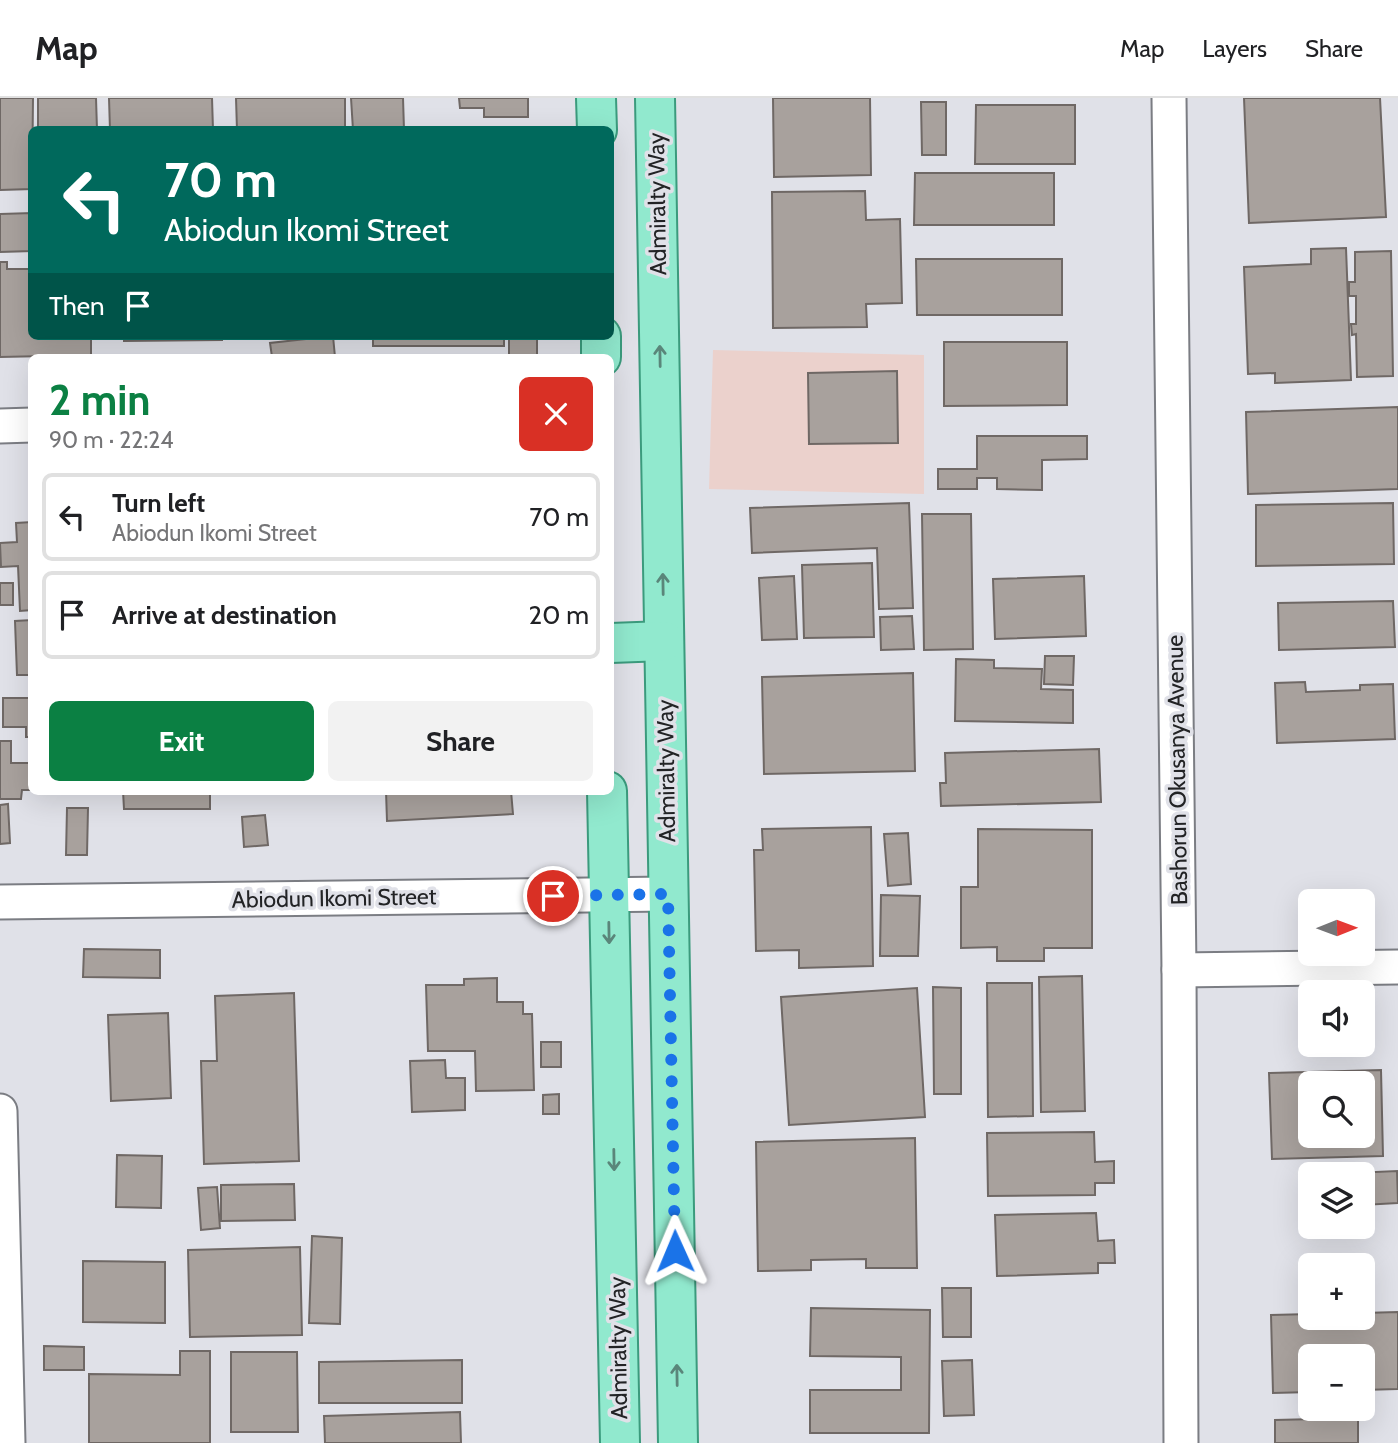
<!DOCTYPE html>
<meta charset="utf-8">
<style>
body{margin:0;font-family:Cabin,sans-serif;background:#f2f2f2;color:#202124;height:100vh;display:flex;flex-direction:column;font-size:26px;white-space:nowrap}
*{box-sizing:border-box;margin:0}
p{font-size:23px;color:#757577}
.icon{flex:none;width:38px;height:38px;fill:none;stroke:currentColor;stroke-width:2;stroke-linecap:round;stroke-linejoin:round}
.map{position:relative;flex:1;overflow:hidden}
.side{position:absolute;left:28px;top:256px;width:586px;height:441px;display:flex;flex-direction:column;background:#fff;border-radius:10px;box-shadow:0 7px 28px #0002}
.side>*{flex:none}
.banner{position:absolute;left:28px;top:28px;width:586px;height:214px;border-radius:10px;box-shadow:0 7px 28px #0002;background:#00695c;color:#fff;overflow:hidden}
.needle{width:46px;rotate:89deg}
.tools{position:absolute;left:1298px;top:791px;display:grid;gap:14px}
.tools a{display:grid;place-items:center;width:77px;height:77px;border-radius:10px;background:#fff;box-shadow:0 7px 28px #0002;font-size:35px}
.pin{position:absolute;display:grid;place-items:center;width:60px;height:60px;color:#fff;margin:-30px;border:4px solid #fff;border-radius:50%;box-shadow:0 2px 7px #0007}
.me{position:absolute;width:77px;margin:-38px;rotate:359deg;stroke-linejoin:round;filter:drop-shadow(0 0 5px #0008)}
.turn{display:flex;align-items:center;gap:24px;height:147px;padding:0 21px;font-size:32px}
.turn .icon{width:91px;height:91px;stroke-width:2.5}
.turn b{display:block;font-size:49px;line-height:60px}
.then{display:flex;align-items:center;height:66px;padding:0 21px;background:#0003;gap:14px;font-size:26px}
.round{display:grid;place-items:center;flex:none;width:74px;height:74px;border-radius:10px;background:#f2f2f2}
.headline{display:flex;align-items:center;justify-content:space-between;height:119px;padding:0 21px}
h1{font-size:42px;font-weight:700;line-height:52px;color:#0b8043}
.button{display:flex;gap:14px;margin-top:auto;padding:14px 21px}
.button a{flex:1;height:80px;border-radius:10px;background:#0b8043;color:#fff;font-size:28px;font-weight:700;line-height:80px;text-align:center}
.button a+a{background:#f2f2f2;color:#202124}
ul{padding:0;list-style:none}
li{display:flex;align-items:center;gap:21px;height:88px;margin:0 14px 10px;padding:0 7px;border:4px solid #e0e0e0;border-radius:10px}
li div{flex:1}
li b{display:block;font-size:26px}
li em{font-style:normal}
header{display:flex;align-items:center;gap:42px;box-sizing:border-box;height:98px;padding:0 35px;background:#fff;border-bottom:2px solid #e0e0e0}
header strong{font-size:33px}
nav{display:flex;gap:38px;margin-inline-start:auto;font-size:24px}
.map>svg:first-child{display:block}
.commercial{fill:#ebd1cc}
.building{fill:#a8a19d;stroke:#6f6865;stroke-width:2;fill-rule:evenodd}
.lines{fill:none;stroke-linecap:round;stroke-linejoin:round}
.street-casing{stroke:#7b7d83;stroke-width:37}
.primary-casing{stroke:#3b9b7d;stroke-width:42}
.street{stroke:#fff;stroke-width:33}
.primary{stroke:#91e9ce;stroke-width:38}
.oneway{stroke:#5a867a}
.route{stroke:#1a73e8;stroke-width:12;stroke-dasharray:0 21.6}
.labels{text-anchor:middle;stroke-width:7;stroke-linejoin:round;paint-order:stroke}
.street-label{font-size:23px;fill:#222325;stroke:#e0e1e8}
</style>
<header>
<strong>Map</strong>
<nav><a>Map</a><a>Layers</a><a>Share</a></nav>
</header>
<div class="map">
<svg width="1398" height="1345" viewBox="0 0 1398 1345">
<rect width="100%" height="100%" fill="#e0e1e8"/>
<!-- commercial -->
<polygon class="commercial" points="713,252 924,257 924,396 709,391"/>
<!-- building -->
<g class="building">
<polygon points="0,0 33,0 32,91 0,92"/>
<polygon points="38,0 96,0 97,32 38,32"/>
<polygon points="109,0 212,0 213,32 110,32"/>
<polygon points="236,0 345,0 345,32 237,32"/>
<polygon points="351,0 403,0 404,32 353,32"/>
<polygon points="459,0 528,0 528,19 484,19 484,10 460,10"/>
<polygon points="773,0 870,0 871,77 774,79"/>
<polygon points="1244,0 1380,0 1386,119 1249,125"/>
<polygon points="921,4 946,4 946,57 922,57"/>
<polygon points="976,7 1075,7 1075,66 975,66"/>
<polygon points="915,75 1054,75 1054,127 914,127"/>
<polygon points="865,93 866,122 900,121 902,205 866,206 867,229 773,230 772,94"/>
<polygon points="32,115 32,153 0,154 0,116"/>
<polygon points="1346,150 1351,282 1275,285 1275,275 1248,276 1244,169 1311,166 1311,151"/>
<polygon points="1391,153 1393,278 1357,279 1356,236 1352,237 1351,226 1356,226 1356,198 1349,198 1349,184 1355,184 1355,154"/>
<polygon points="916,161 1062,161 1062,217 917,217"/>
<polygon points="0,164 7,164 7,171 32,171 32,238 91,238 91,257 0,259"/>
<polygon points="124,238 222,238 222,242 124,243"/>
<polygon points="333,238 335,259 272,259 270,245"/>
<rect x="373" y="238" width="131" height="10"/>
<polygon points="509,239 537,240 537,259 509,259"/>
<polygon points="944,244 1067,244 1067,307 944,308"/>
<polygon points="897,273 898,345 809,346 808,275"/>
<polygon points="1398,309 1398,391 1248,396 1246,314"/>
<polygon points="977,338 1087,338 1087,361 1042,362 1042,392 997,391 997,380 977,380 977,391 938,391 938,371 977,371"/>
<polygon points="909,405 913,510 879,511 877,450 752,455 750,410"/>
<polygon points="1393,405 1394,466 1256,468 1256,407"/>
<polygon points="922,416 971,416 973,551 924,552"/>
<polygon points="32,424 32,512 20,513 18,468 1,469 0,445 17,444 16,425"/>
<polygon points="872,465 874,539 804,540 802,467"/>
<polygon points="794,478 797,541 762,542 759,480"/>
<polygon points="1084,478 1086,538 995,541 993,481"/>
<rect x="0" y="485" width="13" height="22"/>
<polygon points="1393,503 1395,549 1279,552 1278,505"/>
<polygon points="912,518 914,551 881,552 880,519"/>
<polygon points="32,522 32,577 17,577 15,523"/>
<polygon points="1045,558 1074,558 1073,587 1044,586"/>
<polygon points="956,561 994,562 994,570 1042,571 1041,591 1073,592 1073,625 955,623"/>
<polygon points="913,575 915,673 764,676 762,579"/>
<polygon points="1305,584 1306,594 1360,592 1360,587 1393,586 1395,641 1277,645 1275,585"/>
<polygon points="3,600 32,600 32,639 26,639 26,629 3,629"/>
<polygon points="0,643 11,643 11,665 32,665 32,692 22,692 21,701 0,701"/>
<polygon points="1099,651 1101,704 941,708 940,685 946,685 945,655"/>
<polygon points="123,693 210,693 210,711 124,711"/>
<polygon points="386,693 511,693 513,716 387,723"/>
<polygon points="8,706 10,745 0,746 0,707"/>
<polygon points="67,710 88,710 87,757 66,757"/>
<polygon points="265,717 268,747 244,749 242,719"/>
<polygon points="871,729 873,868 799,870 799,852 756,853 754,752 763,752 762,731"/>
<polygon points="978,731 1092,732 1092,850 1044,850 1044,863 997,863 997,849 961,850 961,789 978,789"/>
<polygon points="908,735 911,786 888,788 884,736"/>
<polygon points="881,797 920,798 918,858 880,858"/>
<polygon points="84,851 160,852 160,880 83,879"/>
<polygon points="1082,878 1085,1013 1041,1014 1039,879"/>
<polygon points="497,880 497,904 523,904 523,916 532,916 534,992 476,993 475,953 428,953 426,887 464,887 464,881"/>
<polygon points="987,885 1032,885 1033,1018 988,1019"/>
<polygon points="933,889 961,890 961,996 934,996"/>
<polygon points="917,890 925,1019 789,1027 781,899"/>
<polygon points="294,895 299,1063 204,1066 201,963 217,963 215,898"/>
<polygon points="168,915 171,1000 111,1003 108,917"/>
<rect x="541" y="944" width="20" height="25"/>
<polygon points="445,962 446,980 465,980 465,1012 412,1014 410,963"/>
<path d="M1381 972 1383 1058 1272 1061 1269 975ZM1311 985H1363V1038H1311Z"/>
<polygon points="559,996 559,1016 543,1016 543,997"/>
<polygon points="1094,1034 1095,1064 1114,1063 1114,1085 1095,1085 1095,1097 988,1098 987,1035"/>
<polygon points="915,1040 917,1170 866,1170 866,1161 811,1162 811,1172 758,1173 756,1044"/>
<polygon points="117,1057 162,1058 161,1110 116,1109"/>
<polygon points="1397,1073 1398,1105 1363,1107 1363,1076 1331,1076"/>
<polygon points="294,1086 295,1122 221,1123 221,1087"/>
<polygon points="217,1089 220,1130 201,1132 198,1090"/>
<polygon points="1096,1115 1098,1143 1114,1142 1115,1165 1098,1165 1098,1175 997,1178 995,1117"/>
<polygon points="312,1138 342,1140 340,1226 309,1225"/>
<polygon points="300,1149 302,1237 190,1239 188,1152"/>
<polygon points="83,1163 165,1164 165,1225 83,1224"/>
<polygon points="942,1190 971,1190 971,1239 943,1239"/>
<polygon points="811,1210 930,1212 929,1335 810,1335 810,1292 901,1292 901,1259 810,1258"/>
<polygon points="1398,1214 1398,1291 1363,1292 1363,1258 1311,1258 1311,1294 1273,1295 1271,1217 1311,1216 1311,1220 1363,1220 1363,1215"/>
<polygon points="44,1248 84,1249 84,1272 44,1272"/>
<polygon points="180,1253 210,1253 210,1345 89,1345 89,1276 180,1277"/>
<polygon points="231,1254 297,1254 298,1334 231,1334"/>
<polygon points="462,1262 462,1305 319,1305 319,1264"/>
<polygon points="972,1262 974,1317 944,1318 942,1263"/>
<polygon points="460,1314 461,1345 325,1345 324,1318"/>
<polygon points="1358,1320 1358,1345 1275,1345 1275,1322"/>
</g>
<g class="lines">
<defs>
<g id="street">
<polyline points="1169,0 1179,872 1181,1345"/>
<polyline points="0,328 32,327"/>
<polyline points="0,804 668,796"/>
<polyline points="1179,872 1398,869"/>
<polyline points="0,1013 8,1345"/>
</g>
<g id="primary">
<polyline points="596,0 597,32"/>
<polyline points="655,0 678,1345"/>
<polyline points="601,238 601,259"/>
<polyline points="611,545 664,543"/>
<polyline points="607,693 620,1345"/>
</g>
</defs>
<!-- street casing -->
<use href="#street" class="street-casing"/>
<!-- primary casing -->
<use href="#primary" class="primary-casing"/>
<!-- street -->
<use href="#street" class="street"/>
<!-- primary -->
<use href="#primary" class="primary"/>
</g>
<!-- one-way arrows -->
<defs><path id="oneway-shaft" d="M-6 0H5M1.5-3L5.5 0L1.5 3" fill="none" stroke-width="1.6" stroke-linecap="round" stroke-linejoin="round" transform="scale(1.75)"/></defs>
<g class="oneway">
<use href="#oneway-shaft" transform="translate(660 258) rotate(-91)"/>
<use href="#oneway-shaft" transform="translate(663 486) rotate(-91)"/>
<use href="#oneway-shaft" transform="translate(609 835) rotate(89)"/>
<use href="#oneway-shaft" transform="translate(614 1062) rotate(89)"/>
<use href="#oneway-shaft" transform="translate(677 1277) rotate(-91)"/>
</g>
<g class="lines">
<!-- route -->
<polyline class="route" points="553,798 668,796 675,1153"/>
</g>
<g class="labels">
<!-- street labels -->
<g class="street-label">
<text transform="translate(657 106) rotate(-91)" y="8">Admiralty Way</text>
<text transform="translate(1177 672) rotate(-91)" y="8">Bashorun Okusanya Avenue</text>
<text transform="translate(666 673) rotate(-91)" y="8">Admiralty Way</text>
<text transform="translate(334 800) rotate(-1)" y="8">Abiodun Ikomi Street</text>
<text transform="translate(618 1250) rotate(-91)" y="8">Admiralty Way</text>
</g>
</g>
</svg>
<div class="tools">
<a><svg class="needle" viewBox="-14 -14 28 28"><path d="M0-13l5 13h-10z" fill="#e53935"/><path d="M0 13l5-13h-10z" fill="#757577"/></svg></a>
<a><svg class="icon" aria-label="sound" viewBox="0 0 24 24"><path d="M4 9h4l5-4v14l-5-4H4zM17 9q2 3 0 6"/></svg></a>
<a><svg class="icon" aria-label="search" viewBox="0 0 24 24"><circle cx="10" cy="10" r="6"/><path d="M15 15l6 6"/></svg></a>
<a><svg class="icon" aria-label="layers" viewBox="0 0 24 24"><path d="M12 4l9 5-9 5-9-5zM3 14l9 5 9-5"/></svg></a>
<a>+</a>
<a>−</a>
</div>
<div class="pin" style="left:553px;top:798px;background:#d93025"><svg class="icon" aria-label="arrive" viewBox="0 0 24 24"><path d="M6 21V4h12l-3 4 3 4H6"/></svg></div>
<svg class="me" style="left:675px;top:1153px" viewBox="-20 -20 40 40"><path d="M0-17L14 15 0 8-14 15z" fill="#1a73e8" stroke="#fff" stroke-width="4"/></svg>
<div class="banner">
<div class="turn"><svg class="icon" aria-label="left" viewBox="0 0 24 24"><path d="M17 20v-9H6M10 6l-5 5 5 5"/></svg><div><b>70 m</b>Abiodun Ikomi Street</div></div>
<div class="then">Then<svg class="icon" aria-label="arrive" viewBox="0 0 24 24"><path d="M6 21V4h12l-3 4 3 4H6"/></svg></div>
</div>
<section class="side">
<div class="headline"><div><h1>2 min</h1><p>90 m · 22:24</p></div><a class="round" style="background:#d93025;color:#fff"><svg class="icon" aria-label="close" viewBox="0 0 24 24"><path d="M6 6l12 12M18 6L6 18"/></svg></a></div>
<ul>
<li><svg class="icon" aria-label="left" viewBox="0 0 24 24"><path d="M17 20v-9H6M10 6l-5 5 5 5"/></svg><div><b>Turn left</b><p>Abiodun Ikomi Street</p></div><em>70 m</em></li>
<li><svg class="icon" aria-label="arrive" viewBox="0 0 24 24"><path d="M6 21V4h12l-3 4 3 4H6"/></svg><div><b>Arrive at destination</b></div><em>20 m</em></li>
</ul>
<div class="button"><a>Exit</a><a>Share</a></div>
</section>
</div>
